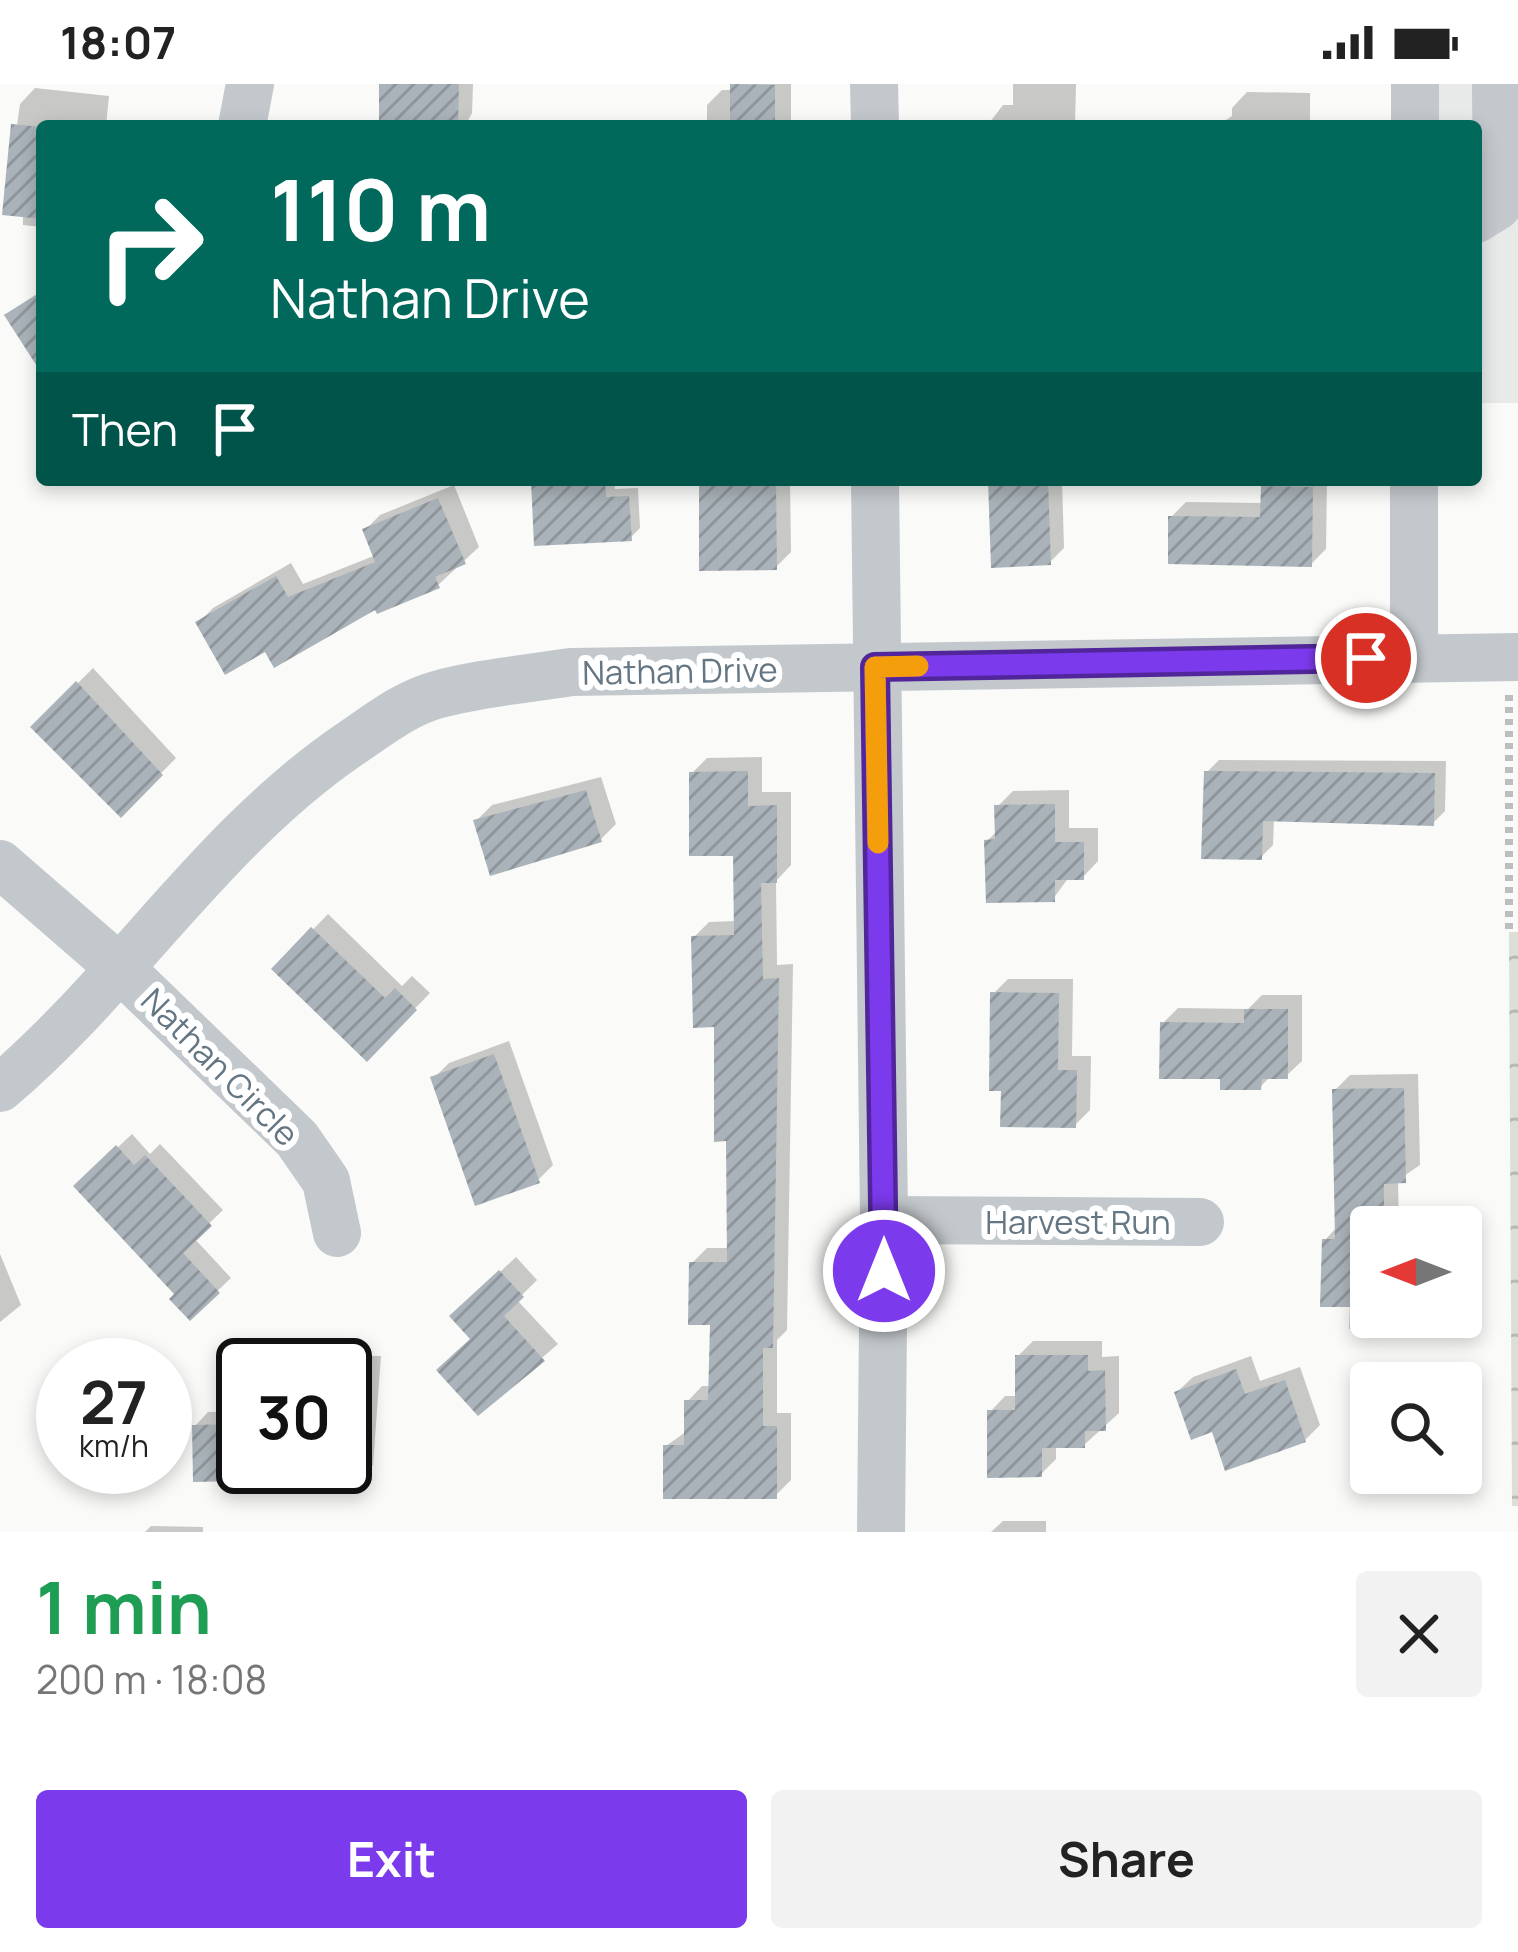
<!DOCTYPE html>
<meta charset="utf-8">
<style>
body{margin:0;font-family:Manrope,sans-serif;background:#f2f2f2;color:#222;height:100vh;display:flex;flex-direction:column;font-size:45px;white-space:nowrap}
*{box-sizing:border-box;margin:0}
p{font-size:39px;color:#767676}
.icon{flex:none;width:66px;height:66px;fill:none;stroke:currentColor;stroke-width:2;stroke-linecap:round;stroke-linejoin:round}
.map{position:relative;height:1448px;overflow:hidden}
.sheet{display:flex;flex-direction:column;background:#fff;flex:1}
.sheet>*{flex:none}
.hud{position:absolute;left:36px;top:36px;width:1446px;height:366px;border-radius:12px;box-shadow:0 6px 18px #0003;background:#00695c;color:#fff;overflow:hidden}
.needle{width:78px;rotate:270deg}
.fabs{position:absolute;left:1350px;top:1122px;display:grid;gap:24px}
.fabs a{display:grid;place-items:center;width:132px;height:132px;border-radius:12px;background:#fff;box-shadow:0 6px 18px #0003;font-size:60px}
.speed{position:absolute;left:36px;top:1254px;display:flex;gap:24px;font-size:60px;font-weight:700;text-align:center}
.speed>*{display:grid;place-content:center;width:156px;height:156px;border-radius:50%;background:#fff;box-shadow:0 6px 18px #0003;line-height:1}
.speed small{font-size:30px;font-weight:400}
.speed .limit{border:6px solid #111;border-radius:18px;background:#fff;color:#111}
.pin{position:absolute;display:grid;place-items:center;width:102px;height:102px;color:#fff;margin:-51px;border:6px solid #fff;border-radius:50%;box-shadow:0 3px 12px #0007}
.me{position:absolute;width:132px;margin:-66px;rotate:0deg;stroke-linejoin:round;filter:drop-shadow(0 0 9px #0008)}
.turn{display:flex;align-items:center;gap:42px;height:252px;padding:0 36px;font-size:54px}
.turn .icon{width:156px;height:156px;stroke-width:2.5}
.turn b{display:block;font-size:84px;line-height:102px}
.then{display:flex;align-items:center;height:114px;padding:0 36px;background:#0003;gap:24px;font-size:45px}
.round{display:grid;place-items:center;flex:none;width:126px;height:126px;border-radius:12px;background:#f2f2f2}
.headline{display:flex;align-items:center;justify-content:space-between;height:204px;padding:0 36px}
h1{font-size:72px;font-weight:700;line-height:90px;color:#1e9e55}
.primary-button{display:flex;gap:24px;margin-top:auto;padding:24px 36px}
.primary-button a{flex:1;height:138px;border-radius:12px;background:#7c3aed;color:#fff;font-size:48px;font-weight:700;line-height:138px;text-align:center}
.primary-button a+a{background:#f2f2f2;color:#222}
.status{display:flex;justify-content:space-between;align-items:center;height:84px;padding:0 60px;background:#fff;direction:ltr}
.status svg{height:33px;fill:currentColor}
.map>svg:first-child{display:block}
.built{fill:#e8e9e9}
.park{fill:url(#park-crowns)}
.shadow{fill:#0003}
.building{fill:url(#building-hatch)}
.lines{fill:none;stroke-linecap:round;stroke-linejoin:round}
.path{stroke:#bbbfc2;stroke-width:8;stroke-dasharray:6 6;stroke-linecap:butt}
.minor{stroke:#c3c8cc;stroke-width:48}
.route-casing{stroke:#51269a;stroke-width:30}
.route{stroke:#7c3aed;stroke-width:21}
.slow{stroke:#f59e0b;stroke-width:21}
.labels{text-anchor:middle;stroke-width:12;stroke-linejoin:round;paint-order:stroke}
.street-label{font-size:33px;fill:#657683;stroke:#fff}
</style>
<div class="status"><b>18:07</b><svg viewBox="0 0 49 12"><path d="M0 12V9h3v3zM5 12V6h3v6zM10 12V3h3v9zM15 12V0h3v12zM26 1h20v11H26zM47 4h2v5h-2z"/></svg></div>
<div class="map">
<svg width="1518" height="1448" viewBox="0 0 1518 1448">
<defs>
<pattern id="park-crowns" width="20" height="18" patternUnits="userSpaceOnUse" patternTransform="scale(3)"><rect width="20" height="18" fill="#dadfd7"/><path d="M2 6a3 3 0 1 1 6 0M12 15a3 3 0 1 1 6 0" fill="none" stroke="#b4b9b4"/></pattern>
<pattern id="building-hatch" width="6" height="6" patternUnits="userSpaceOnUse" patternTransform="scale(3)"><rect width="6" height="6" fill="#aab3b9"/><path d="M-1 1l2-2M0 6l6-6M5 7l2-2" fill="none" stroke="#8e969c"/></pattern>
</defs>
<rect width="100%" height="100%" fill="#fafaf8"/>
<!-- built -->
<polygon class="built" points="1415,0 1518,0 1518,319 1476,319 1476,42 1415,42"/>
<!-- park -->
<polygon class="park" points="1509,848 1518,848 1518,1422 1512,1422"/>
<!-- shadow -->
<g class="shadow">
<polygon points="382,0 473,0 472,29 465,42 382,42"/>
<polygon points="733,0 791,0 791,42 707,42 707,21 722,6 733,6"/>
<polygon points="1013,0 1076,0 1075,42 987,42 1003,21 1013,21"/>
<polygon points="35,4 109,12 106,42 42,42 42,143 23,141 23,130 5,128 20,20"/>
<polygon points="1247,8 1310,9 1310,42 1217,42 1232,32 1232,24"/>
<polygon points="534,396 614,396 615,405 638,404 640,444 630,454"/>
<polygon points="702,396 790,396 791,468 776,483"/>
<polygon points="991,396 1062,396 1064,464 1050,478"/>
<polygon points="1271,396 1327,396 1326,465 1311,480 1171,433 1186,418 1263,419 1264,404"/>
<polygon points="454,401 479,463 438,501 266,564 198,539 213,524 291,479 303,500 376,471 365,446 380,431"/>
<polygon points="93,584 176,674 121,730 34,643"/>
<polygon points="762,673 762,708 791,708 791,781 776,797 777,881 793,880 787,1246 777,1256 777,1329 791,1329 791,1396 775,1412 666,1362 687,1347 687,1318 702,1302 711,1302 713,1238 692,1179 707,1164 730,1164 729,1054 717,940 694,853 709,838 737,837 736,769 692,689 707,674"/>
<polygon points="1219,676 1446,677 1445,727 1433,739 1274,734 1273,761 1261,773 1207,688"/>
<polygon points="601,693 616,740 601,755 477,736 492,721"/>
<polygon points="1069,706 1069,744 1098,744 1098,777 1083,793 1069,793 1053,815 987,757 998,746 998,722 1013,707"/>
<polygon points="328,830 402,902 412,892 430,909 367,974 275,885"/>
<polygon points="1008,895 1073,895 1072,972 1091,972 1090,1026 1075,1041 1004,1004 993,910"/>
<polygon points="1262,911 1302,911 1302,977 1286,992 1271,992 1260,1003 1223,992 1163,939 1178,924 1248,925"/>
<polygon points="509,957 553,1081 538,1096 434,994 449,979"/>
<polygon points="1418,990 1420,1081 1398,1096 1399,1143 1414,1143 1371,1143 1371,1233 1418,1233 1405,1246 1349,1245 1350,1220 1325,1156 1337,1143 1335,1006 1350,991"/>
<polygon points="132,1050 150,1070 160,1060 223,1126 194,1154 231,1194 190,1233 178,1210 77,1102"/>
<polygon points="0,1170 21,1221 0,1238"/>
<polygon points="516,1173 537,1196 517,1216 558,1260 479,1328 474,1254 453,1232"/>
<polygon points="1033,1257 1102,1257 1102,1273 1119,1272 1119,1329 1084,1361 1056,1361 1056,1375 1041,1390 990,1328 1005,1312 1018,1312 1018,1272"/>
<polygon points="338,1271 381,1272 373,1381 359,1395 196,1395 195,1342 208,1328 243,1327 243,1383 345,1383 345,1281 328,1281"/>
<polygon points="1251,1272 1260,1297 1300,1283 1320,1341 1305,1356 1214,1345 1177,1308 1193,1293"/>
<polygon points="1003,1437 1046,1437 1046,1448 991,1448"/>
<polygon points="151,1442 203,1443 203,1448 145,1448"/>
</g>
<!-- building -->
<g class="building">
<polygon points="379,0 459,0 458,42 379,42"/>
<polygon points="730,0 775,1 775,42 730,42"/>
<polygon points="11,40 42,43 42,135 2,131"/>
<polygon points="42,207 42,290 4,231"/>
<polygon points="531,396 605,396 606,413 629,412 632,457 534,462"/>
<polygon points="699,396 776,396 777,486 699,487"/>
<polygon points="988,396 1048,396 1051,481 991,484"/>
<polygon points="1261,402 1313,403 1312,483 1168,480 1168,432 1260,433"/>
<polygon points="438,414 466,480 435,493 440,504 377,530 375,526 274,584 265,568 225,591 195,538 276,492 288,513 375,478 362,445"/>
<polygon points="76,597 163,691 121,734 30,643"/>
<polygon points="748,687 748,722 777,721 777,799 761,799 763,895 779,894 773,1264 763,1264 763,1342 777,1342 777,1415 663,1415 663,1361 684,1361 684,1316 708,1316 710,1241 688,1241 689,1178 727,1178 726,1057 714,1058 714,943 693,944 691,852 734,851 733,772 689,772 689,688"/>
<polygon points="1204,687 1435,689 1434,742 1263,737 1262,776 1201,775"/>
<polygon points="586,706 602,758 490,792 473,736"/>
<polygon points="1055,720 1055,758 1084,758 1084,796 1055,796 1055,818 986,819 984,756 995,755 994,721"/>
<polygon points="311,843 385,914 395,904 417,926 367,978 271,885"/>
<polygon points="990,908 1059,909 1058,986 1077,986 1076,1044 1000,1043 1001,1007 989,1007"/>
<polygon points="1244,925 1288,925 1288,995 1262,995 1261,1006 1220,1006 1220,995 1159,995 1160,938 1244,939"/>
<polygon points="494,970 540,1099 475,1122 430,993"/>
<polygon points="1404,1004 1406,1099 1384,1100 1384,1127 1371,1127 1371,1223 1320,1223 1322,1155 1335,1155 1332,1005"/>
<polygon points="116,1061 134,1081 145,1071 212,1142 183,1169 220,1209 190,1237 169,1215 174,1210 73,1102"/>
<polygon points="499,1186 524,1213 504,1232 545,1277 478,1332 436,1286 470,1255 449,1232"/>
<polygon points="1015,1271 1088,1271 1088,1287 1105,1286 1106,1347 1085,1347 1085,1364 1042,1364 1042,1393 987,1394 987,1326 1015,1326"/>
<polygon points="1236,1285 1245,1310 1285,1296 1306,1358 1225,1387 1212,1348 1191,1356 1174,1308"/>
<polygon points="243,1340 243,1397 193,1398 192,1341"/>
</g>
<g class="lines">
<!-- path -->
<polyline class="path" points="1509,611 1509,848"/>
<!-- minor -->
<g class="minor">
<polyline points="874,0 875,42"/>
<polyline points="242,42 250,0"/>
<polyline points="1415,42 1415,0"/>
<polyline points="1476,135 1497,122 1496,0"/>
<polyline points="875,396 884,1136 881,1448"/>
<polyline points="1414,396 1414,573"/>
<polyline points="0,780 122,886 297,1055 326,1097 337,1149"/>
<path d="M0 1004C126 897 212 754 350 660 377 642 404 620 436 611 479 599 527 595 571 588L1518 573"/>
<polyline points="884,1136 1200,1138"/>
</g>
</g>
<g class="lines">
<defs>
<polyline id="route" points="884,1187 875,583 1366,574"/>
</defs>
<!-- route casing -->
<use href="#route" class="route-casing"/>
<!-- route -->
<use href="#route" class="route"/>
<!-- slow -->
<polyline class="slow" points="878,759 875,583 918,582"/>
</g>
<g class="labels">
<!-- street labels -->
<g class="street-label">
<text transform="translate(680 587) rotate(-1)" y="12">Nathan Drive</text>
<text transform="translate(220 983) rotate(45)" y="12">Nathan Circle</text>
<text x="1078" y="1150">Harvest Run</text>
</g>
</g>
</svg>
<div class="fabs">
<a><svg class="needle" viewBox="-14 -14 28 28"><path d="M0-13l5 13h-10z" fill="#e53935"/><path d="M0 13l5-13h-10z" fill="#767676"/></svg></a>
<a><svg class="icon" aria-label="search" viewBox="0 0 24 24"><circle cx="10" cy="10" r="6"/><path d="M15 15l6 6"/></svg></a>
</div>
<div class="speed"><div>27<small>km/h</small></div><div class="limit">30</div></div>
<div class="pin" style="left:1366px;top:574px;background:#d93025"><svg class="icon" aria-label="arrive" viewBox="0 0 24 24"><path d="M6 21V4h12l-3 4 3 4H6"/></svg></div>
<svg class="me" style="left:884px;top:1187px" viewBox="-20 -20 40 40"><circle r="17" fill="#7c3aed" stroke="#fff" stroke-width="3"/><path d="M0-11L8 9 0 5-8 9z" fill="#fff"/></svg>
<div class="hud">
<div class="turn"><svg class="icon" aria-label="right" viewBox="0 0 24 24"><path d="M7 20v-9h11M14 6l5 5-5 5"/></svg><div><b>110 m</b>Nathan Drive</div></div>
<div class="then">Then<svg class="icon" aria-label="arrive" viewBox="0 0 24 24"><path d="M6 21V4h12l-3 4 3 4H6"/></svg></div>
</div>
</div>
<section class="sheet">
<div class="headline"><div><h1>1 min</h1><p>200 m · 18:08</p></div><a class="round"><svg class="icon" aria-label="close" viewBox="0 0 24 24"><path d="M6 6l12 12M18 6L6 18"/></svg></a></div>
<div class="primary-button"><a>Exit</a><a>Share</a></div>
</section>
